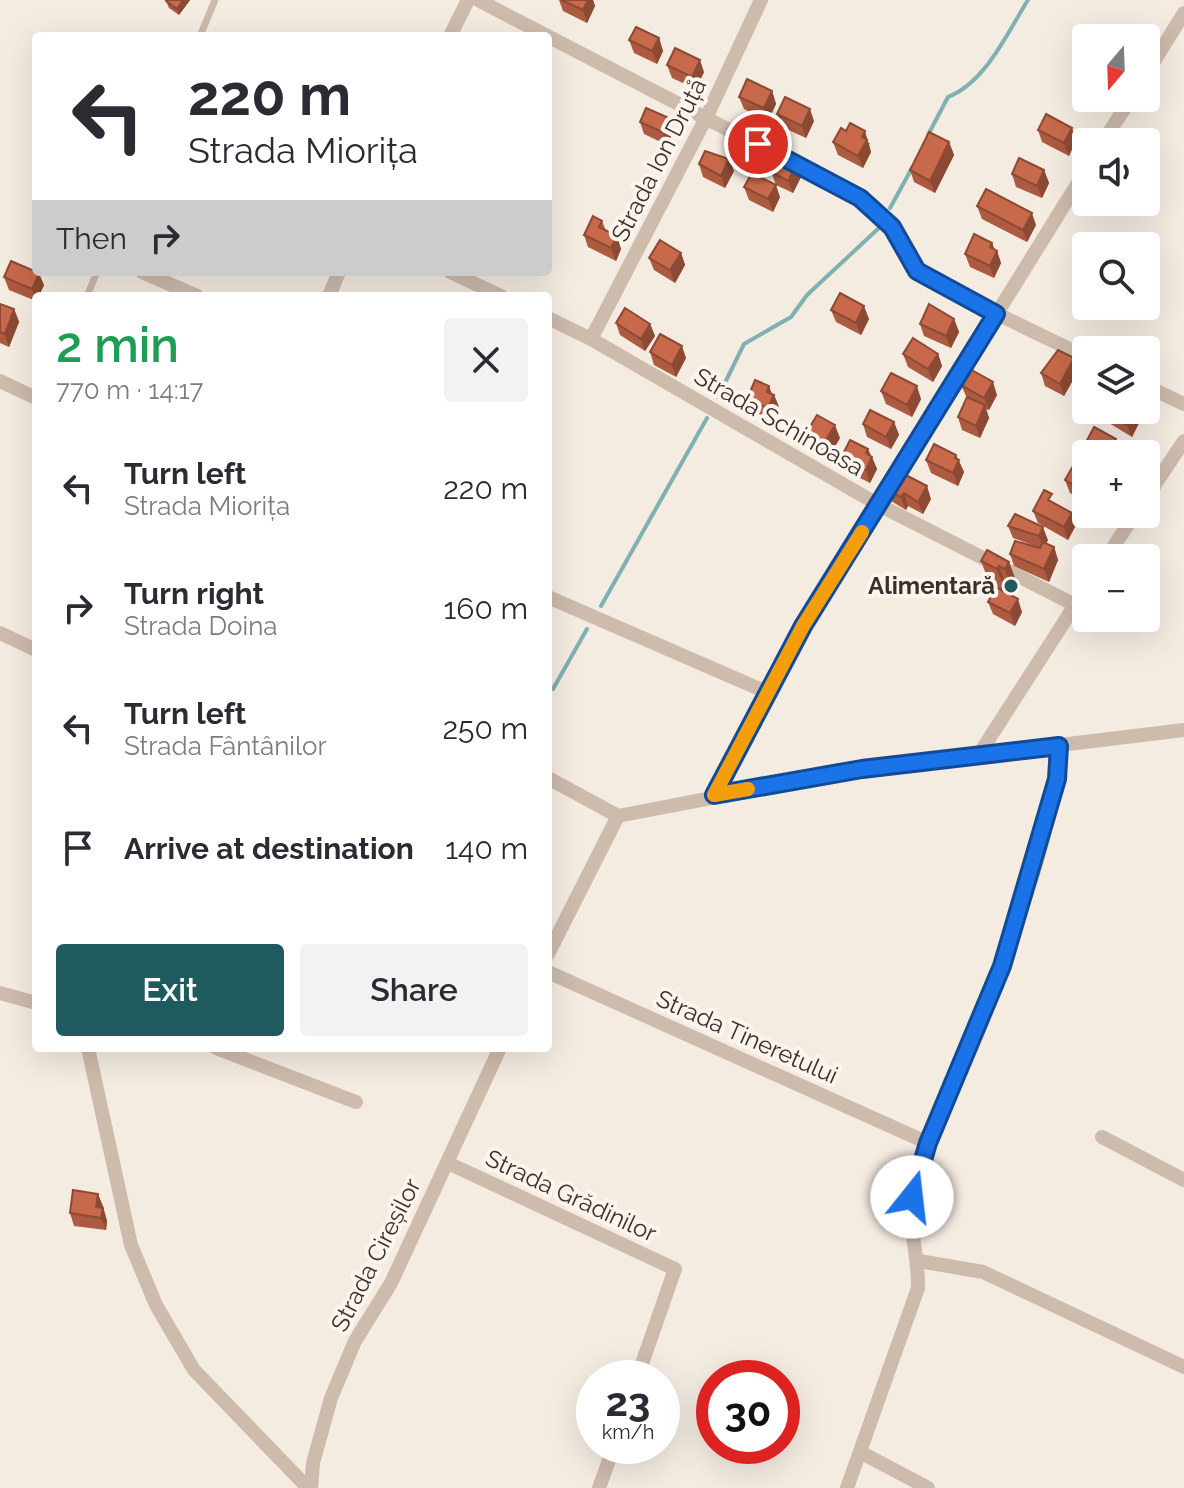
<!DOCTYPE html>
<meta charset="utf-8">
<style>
body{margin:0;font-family:Raleway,sans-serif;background:#f2f2f3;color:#2b2b33;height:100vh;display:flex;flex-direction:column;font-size:30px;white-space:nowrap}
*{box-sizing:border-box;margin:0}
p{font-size:26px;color:#7c7c81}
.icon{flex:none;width:44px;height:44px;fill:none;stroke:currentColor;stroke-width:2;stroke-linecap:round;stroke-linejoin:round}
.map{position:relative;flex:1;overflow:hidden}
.details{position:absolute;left:32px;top:292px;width:520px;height:760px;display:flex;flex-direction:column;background:#fff;border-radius:8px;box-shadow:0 8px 32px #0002}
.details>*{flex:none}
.guide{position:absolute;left:32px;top:32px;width:520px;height:244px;border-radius:8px;box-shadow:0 8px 32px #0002;background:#fff;color:#2b2b33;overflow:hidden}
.needle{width:52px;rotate:199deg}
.tools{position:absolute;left:1072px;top:24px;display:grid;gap:16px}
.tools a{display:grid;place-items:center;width:88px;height:88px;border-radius:8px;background:#fff;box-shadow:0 8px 32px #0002;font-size:40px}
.speed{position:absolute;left:576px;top:1360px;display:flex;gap:16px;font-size:40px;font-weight:700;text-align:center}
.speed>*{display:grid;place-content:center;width:104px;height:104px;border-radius:50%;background:#fff;box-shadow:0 8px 32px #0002;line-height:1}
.speed small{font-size:20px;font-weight:400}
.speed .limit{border:12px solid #d22;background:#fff;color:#111}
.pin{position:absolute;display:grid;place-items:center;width:68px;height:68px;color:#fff;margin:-34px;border:4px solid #fff;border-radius:50%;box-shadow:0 2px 8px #0007}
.me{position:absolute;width:88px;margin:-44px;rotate:16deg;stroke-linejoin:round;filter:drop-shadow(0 0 6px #0008)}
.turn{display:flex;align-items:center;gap:28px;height:168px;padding:0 24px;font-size:36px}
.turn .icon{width:104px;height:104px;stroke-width:2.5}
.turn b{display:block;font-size:56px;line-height:68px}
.then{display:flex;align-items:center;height:76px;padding:0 24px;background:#0003;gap:16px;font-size:30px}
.round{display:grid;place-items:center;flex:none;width:84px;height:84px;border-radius:8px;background:#f2f2f3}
.headline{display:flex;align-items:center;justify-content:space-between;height:136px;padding:0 24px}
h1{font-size:48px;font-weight:600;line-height:60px;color:#1e9e55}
.action{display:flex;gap:16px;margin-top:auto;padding:16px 24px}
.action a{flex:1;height:92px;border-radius:8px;background:#1f5a5e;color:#fff;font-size:32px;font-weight:600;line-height:92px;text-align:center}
.action a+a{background:#f2f2f3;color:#2b2b33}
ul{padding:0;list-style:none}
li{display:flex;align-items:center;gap:24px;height:120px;padding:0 24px}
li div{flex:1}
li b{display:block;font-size:30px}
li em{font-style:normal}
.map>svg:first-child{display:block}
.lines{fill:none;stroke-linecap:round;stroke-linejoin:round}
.stream{stroke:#7fb0b2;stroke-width:4}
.lane{stroke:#cdbbac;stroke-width:7}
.street{stroke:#cdbbac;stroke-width:14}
.wall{fill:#ac5a40}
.shaded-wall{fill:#8c4a34}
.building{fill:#c8694b;stroke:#8c4a34;stroke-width:2}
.route-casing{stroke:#114b97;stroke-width:20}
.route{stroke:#1a73e8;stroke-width:14}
.slow{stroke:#f59e0b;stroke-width:14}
.poi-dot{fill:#1f5a5e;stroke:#fbf5ee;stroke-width:3}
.labels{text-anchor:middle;stroke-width:8;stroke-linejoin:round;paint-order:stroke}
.street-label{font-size:24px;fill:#3b302b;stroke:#fbf5ee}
.poi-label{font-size:24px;font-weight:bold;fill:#3b302b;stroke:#fbf5ee;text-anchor:end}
</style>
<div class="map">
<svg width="1184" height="1488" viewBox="0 0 1184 1488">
<rect width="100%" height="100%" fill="#f4ebe1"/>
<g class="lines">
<!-- stream -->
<g class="stream">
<path d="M928 135 948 97C986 82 1007 33 1028 0"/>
<polyline points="890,208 912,168"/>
<polyline points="718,397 744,344 791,317 807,295 880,227"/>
<polyline points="601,606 707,418"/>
<polyline points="553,689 587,629"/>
</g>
<!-- lane -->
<g class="lane">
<polyline points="200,36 215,0"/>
<polyline points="87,296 97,272"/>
</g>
<!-- street -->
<g class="street">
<polyline points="478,0 860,198 892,227 908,260 931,282 1086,357"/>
<polyline points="450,36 468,0"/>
<polyline points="1146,74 1184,13"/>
<polyline points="1103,142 1131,98"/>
<polyline points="142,272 197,296"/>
<polyline points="450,272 501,296"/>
<polyline points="329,296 339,272"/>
<polyline points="548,318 591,339 879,505 1075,605"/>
<polyline points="591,339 707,116 761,0"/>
<polyline points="0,381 36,398"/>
<polyline points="1146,386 1184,404"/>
<polyline points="1146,498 1184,441"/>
<polyline points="1106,558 1135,514"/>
<polyline points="548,597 769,693"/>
<polyline points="0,633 36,650"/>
<polyline points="978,756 1086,588"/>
<polyline points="548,778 618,816"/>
<polyline points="714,795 803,626 1086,170"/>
<polyline points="618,816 862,769 1184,730"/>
<polyline points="548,954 618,816"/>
<polyline points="548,972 928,1143"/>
<polyline points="0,993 36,1003"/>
<polyline points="88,1048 131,1245 156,1305 194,1370 308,1488"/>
<polyline points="216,1048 356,1102"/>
<polyline points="1102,1137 1184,1180"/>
<polyline points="448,1163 675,1269 637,1378"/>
<polyline points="919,1261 983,1272 1184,1367"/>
<polyline points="860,1452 928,1488"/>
<polyline points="311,1488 313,1463 331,1398 355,1341 391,1283 500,1048"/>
<polyline points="599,1488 614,1446"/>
<path d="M847 1488 918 1288C919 1257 908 1228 912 1198 920 1150 944 1104 962 1060 1000 968 1053 845 1059 746"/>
</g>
</g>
<!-- wall -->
<g class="wall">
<polygon points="167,0 190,0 179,15 169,8 166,1"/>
<polygon points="559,0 593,0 595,6 587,23 563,11"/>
<polygon points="659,38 663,51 657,64 634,53 629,40"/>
<polygon points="667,65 704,72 696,89 672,78"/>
<polygon points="772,91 776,104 768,121 744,109 739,97"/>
<polygon points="777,114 814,121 806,138 782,127"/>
<polygon points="669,118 674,130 667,145 644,134 640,122"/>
<polygon points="1038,130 1076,140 1069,156 1042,142"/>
<polygon points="833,142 870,143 869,145 871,152 863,168 838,155"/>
<polygon points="949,142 954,155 935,193 914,182 910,170"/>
<polygon points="699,164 734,171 725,188 703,177"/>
<polygon points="1044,170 1049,183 1042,198 1016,187 1012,174"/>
<polygon points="771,172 801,177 793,193 776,185"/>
<polygon points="744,187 780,197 773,212 749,200"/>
<polygon points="977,206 1036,225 1027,242 982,219"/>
<polygon points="602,221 606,231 621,249 616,261 588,247 584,235"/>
<polygon points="992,243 994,249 997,251 1001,263 994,278 970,267 965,254"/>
<polygon points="681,253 685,265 675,283 654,270 649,258"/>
<polygon points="4,277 44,285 39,296 36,296 36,301 9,290"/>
<polygon points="0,304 14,309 19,322 9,347 0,343"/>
<polygon points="831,310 869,319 861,335 836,322"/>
<polygon points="954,319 959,332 951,348 924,336 920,324"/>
<polygon points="616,323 650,324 655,336 645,351 620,335"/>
<polygon points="650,352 686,358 676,377 654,365"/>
<polygon points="903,354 938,354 942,366 933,382 908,367"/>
<polygon points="1078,371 1064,396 1045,386 1041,373"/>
<polygon points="961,385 997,395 989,410 986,409 989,418 980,438 962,430 958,417 967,398"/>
<polygon points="881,391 921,399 912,417 886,404"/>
<polygon points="772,394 774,395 779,407 773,420 751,411 747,399"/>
<polygon points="1105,410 1139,410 1142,417 1132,437 1109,423"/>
<polygon points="894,422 899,435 891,449 867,437 863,424"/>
<polygon points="805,435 840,438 828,458 810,447"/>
<polygon points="1085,444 1121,451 1119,454 1089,454"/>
<polygon points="871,456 872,457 877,469 870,483 846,471 841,458"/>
<polygon points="958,459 964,472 958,486 931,473 926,460"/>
<polygon points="1086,473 1086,502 1070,493 1065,480"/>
<polygon points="896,485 931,499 923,514 908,506 906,510 891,501 886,489"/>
<polygon points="1033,511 1072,513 1076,525 1068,540 1038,523"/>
<polygon points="1008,526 1048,540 1046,544 1054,547 1058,560 1049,582 1014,566 1010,554 1040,548 1013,538"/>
<polygon points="981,561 1009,562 1018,586 1014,594 1008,590 1006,593 1022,612 1015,626 993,614 988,602 995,588 990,585"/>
<polygon points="103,1206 107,1221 106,1230 74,1226 70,1213"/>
</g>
<!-- shaded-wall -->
<g class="shaded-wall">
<polygon points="183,0 190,0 179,15 177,9"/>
<polygon points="588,0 593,0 595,6 587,23 583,10"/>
<polygon points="659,38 663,51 657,64 652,51"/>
<polygon points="700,60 704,72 696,89 692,77"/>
<polygon points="772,91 776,104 768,121 764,108"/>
<polygon points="810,109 814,121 806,138 802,126"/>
<polygon points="669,118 674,130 667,145 662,132"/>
<polygon points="1072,128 1076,140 1069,156 1064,143"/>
<polygon points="865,131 871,152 863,168 858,156 862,137"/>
<polygon points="949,142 954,155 935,193 930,181"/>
<polygon points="729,159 734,171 725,188 721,176"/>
<polygon points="796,165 801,177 793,193 788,181"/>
<polygon points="1044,170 1049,183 1042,198 1037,186"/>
<polygon points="776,185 780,197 773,212 768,199"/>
<polygon points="1032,213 1036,225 1027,242 1023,230"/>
<polygon points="617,236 621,249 616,261 611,248"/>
<polygon points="992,243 996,253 997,251 1001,263 994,278 990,266 990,247"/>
<polygon points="681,253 685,265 675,283 670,270"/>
<polygon points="39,273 44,285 39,296 36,296 36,299 32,289"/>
<polygon points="864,306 869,319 861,335 856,323"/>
<polygon points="14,309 19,322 9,347 5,334"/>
<polygon points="954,319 959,332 951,348 946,336"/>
<polygon points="650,324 655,336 645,351 641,339"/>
<polygon points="682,346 686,358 676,377 672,365"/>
<polygon points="938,354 942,366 933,382 928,369"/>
<polygon points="1074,358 1078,371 1064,396 1060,384"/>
<polygon points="993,382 997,395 989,410 984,398"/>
<polygon points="769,386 773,397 774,395 779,407 773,420 768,408 767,392"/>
<polygon points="917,386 921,399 912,417 907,405"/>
<polygon points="985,405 989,418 980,438 976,426"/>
<polygon points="1135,410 1139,410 1142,417 1132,437 1127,425"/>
<polygon points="894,422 899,435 891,449 886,437"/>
<polygon points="835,425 840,438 828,458 823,445"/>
<polygon points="1116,439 1121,451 1119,454 1109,454"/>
<polygon points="868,449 877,469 870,483 866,470 866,453"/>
<polygon points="956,455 964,472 958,486 953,473"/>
<polygon points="927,486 931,499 923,514 918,502"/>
<polygon points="904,493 908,506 906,510 901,497"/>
<polygon points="1072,513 1076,525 1068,540 1064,527"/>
<polygon points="1043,527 1048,540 1043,549 1039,536"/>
<polygon points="1054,547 1058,560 1049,582 1044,569"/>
<polygon points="1009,562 1018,586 1014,594 1005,569"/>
<polygon points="999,566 1008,590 1006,594 997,569"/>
<polygon points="1018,599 1022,612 1015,626 1010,613"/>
<polygon points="98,1194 103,1206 101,1218 96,1207"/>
<polygon points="103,1208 107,1221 106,1230 101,1218"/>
</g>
<!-- building -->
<g class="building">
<polygon points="167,0 183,0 177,9 166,1"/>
<polygon points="561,0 588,0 583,10"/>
<polygon points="636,27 659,38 652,51 629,40"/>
<polygon points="675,48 700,60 692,77 667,65"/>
<polygon points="747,79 772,91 764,108 739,97"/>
<polygon points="785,97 810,109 802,126 777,114"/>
<polygon points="646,108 669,118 662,132 640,122"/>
<polygon points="1046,114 1072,128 1064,143 1038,130"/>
<polygon points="850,123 865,131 862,137 867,140 858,156 833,142 841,128 846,131"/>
<polygon points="929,132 949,142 930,181 910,170"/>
<polygon points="705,151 729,159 721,176 699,164"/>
<polygon points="779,156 796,165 788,181 771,172"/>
<polygon points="1019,158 1044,170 1037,186 1012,174"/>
<polygon points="752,173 776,185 768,199 744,187"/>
<polygon points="986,189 1032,213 1023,230 977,206"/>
<polygon points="593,216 602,221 599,227 617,236 611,248 584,235"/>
<polygon points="974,234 992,243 990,247 997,251 990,266 965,254"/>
<polygon points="660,240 681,253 670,270 649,258"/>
<polygon points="11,261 39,273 32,289 4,277"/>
<polygon points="840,293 864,306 856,323 831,310"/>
<polygon points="0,304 14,309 5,334 0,332"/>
<polygon points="929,304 954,319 946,336 920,324"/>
<polygon points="625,308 650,324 641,339 616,323"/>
<polygon points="660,334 682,346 672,365 650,352"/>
<polygon points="913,338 938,354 928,369 903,354"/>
<polygon points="1058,350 1074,358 1060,384 1041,373"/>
<polygon points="970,369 993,382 984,398 961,385"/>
<polygon points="891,373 917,386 907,405 881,391"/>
<polygon points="755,380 769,386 767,392 774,395 768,408 747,399"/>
<polygon points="967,397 985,405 976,426 958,417"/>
<polygon points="870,410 894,422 886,437 863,424"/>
<polygon points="1105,410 1135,410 1127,425"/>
<polygon points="817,415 835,425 823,445 805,435"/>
<polygon points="1094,427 1116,439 1109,454 1105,454 1085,444"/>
<polygon points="850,440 868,449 866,453 872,457 866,470 841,458"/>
<polygon points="934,444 956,455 955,458 959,460 953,473 926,460"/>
<polygon points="1073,466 1086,473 1086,492 1065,480"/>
<polygon points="902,473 927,486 918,502 904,493 901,497 886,489 890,482 896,485"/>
<polygon points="1044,490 1052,494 1048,500 1072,513 1064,527 1033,511"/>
<polygon points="1015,514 1043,527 1039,536 1008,526"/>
<polygon points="1015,541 1040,548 1043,542 1054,547 1044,569 1010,554"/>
<polygon points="987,550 1009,562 1005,569 999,566 997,569 981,561"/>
<polygon points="996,587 1018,599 1010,613 988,602"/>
<polygon points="73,1190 98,1194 96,1207 103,1208 101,1218 70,1213"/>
</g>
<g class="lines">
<defs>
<polyline id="route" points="758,144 860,198 892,227 917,271 996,314 803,626 714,795 862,769 1059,746 1057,779 1002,966 928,1143 912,1197"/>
</defs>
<!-- route casing -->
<use href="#route" class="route-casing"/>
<!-- route -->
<use href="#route" class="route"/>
<!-- slow -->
<polyline class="slow" points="748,789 714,795 803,626 862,532"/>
</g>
<!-- markers -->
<circle class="poi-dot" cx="1011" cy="586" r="8"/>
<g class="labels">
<!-- street labels -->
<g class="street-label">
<text transform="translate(659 160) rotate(-63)" y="8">Strada Ion Druță</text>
<text transform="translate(779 422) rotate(30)" y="8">Strada Schinoasa</text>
<text transform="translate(747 1037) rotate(24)" y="8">Strada Tineretului</text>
<text transform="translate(571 1196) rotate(25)" y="8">Strada Grădinilor</text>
<text transform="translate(376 1255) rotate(-63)" y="8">Strada Cireșilor</text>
</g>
<!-- poi labels -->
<g class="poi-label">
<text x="995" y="594">Alimentară</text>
</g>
</g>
</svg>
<div class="tools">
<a><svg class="needle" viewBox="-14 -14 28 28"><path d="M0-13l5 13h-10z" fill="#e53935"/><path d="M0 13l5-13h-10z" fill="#7c7c81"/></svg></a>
<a><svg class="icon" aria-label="sound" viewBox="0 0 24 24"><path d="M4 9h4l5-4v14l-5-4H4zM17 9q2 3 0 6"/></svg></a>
<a><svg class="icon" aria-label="search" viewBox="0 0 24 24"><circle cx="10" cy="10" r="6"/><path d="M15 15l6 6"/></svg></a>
<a><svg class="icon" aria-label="layers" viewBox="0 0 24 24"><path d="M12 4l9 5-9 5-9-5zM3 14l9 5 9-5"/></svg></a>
<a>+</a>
<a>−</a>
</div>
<div class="speed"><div>23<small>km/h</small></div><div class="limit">30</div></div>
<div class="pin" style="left:758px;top:144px;background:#d93025"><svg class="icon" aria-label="arrive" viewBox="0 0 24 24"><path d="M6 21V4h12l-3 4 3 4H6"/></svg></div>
<svg class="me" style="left:912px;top:1197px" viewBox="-20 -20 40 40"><circle r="19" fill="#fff"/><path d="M0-13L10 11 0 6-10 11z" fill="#1a73e8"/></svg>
<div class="guide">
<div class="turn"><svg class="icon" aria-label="left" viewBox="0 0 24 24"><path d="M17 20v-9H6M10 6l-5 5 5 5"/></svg><div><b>220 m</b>Strada Miorița</div></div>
<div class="then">Then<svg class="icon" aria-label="right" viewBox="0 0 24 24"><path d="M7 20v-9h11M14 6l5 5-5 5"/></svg></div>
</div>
<section class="details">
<div class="headline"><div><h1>2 min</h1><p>770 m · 14:17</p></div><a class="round"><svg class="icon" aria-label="close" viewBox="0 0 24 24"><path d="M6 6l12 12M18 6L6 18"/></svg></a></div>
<ul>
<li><svg class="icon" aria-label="left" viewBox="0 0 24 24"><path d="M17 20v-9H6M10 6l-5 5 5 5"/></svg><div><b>Turn left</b><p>Strada Miorița</p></div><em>220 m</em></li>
<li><svg class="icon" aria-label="right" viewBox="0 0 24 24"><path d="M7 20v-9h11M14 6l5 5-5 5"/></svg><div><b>Turn right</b><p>Strada Doina</p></div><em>160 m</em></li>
<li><svg class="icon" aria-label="left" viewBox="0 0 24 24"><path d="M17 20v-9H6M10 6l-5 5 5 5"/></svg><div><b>Turn left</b><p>Strada Fântânilor</p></div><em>250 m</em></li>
<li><svg class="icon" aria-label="arrive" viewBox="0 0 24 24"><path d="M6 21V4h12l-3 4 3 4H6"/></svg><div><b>Arrive at destination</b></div><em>140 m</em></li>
</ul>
<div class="action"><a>Exit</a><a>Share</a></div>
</section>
</div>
